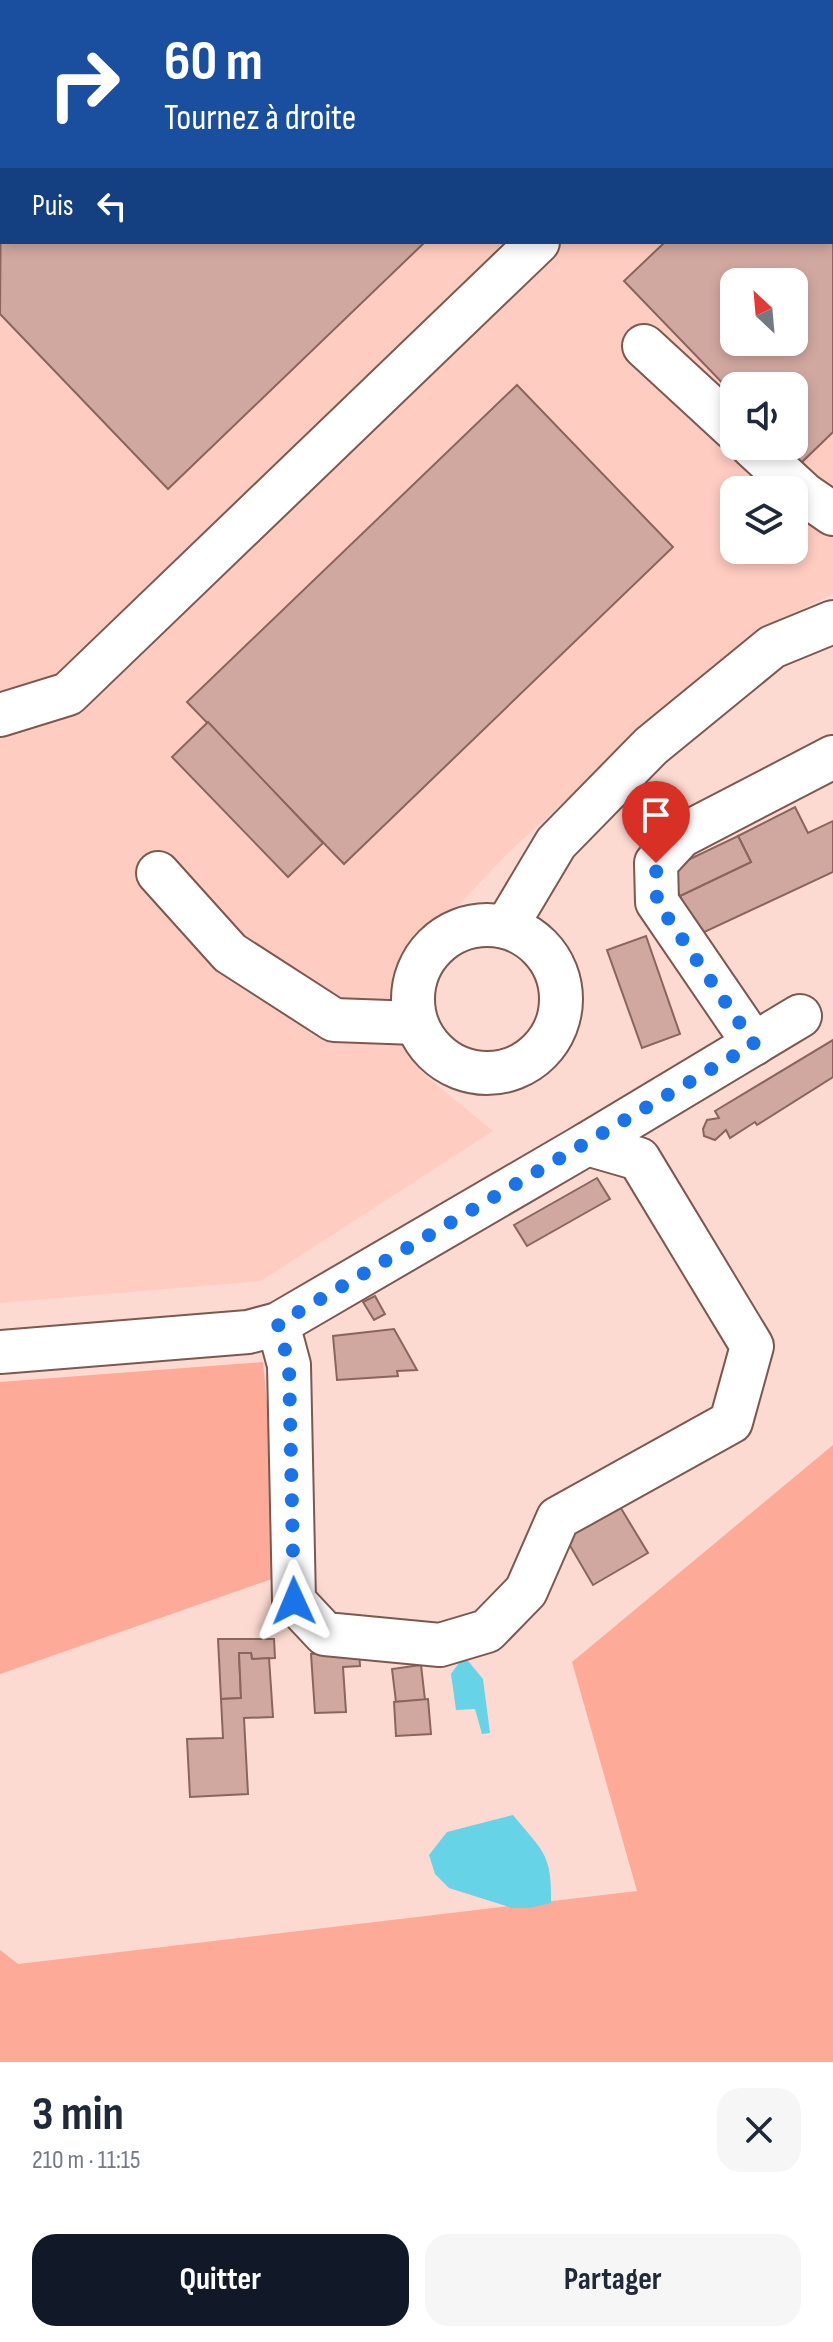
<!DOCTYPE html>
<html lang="fr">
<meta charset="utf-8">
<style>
body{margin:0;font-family:"Sofia Sans Condensed",sans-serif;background:#f6f6f7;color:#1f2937;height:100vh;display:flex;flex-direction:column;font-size:30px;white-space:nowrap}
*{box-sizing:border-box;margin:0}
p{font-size:26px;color:#747a83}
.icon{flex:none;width:44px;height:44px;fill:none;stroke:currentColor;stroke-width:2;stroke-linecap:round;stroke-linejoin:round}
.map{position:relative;height:2062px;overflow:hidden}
.sheet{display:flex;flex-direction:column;background:#fff;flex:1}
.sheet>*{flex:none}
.top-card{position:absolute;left:0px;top:0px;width:834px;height:244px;box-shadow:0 4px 12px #0003;background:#1a4fa0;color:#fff;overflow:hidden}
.needle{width:52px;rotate:334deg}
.buttons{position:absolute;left:720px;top:268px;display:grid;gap:16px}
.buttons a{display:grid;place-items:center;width:88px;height:88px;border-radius:16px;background:#fff;box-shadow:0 4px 12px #0003;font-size:40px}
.pin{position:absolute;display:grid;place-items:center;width:68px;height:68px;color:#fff;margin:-82px -34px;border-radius:50% 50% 50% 0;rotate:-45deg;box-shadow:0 0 8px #0007}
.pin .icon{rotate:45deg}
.me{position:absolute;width:88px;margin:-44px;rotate:359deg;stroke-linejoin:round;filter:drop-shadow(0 0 6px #0008)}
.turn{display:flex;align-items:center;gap:28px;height:168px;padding:0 32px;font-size:36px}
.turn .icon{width:104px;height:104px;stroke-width:2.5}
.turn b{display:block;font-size:56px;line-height:68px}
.then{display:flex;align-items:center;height:76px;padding:0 32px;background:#0003;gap:16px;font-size:30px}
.round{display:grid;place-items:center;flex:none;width:84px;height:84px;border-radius:24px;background:#f6f6f7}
.overview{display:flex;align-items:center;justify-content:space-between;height:136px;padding:0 32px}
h1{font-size:48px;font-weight:700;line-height:60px}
.button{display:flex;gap:16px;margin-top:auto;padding:16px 32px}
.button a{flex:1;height:92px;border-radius:24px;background:#111827;color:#fff;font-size:32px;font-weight:700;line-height:92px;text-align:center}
.button a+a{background:#f6f6f7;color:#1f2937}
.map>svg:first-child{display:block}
.built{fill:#ffccc1;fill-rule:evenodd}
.green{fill:#feaa99}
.water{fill:#66d3e6}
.building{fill:#d1a8a0;stroke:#8a655d;stroke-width:2;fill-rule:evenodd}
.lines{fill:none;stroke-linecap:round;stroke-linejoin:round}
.minor-casing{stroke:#7c5850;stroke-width:46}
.minor{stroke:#fff;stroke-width:42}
.route{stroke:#1a73e8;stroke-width:14;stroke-dasharray:0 25.2}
</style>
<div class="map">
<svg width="833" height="2062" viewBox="0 0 833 2062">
<rect width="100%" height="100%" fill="#fcdad2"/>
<!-- built -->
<path class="built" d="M0 0H833V594L785 617 640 732 509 852 393 974 421 1072 493 1131 261 1281 0 1303ZM2 2H832V242H2ZM734 282H794V342H734ZM734 386H794V446H734ZM734 490H794V550H734Z"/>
<!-- green -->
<g class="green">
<polygon points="263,1362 283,1575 0,1674 0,1382"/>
<polygon points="833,1445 833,2062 0,2062 0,1950 18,1964 637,1891 572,1662"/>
</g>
<!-- water -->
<g class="water">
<polygon points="464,1656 483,1679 490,1733 482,1734 475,1709 456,1710 451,1674"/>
<path d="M513 1815C543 1852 552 1853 551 1903L529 1908H512L449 1888 435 1874 429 1855 447 1832Z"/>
</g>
<!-- building -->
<g class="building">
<polygon points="68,0 677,0 65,2"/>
<polygon points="2,63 2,242 425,242 168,489 0,314"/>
<path d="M833 81V432L800 464 783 446H794V386H734V395L624 281 665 242H832ZM734 282H794V342H734Z"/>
<polygon points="517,385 673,547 344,864 187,702"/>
<polygon points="208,722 323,843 288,877 172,757"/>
<polygon points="795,807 808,833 833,821 833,872 698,935 680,896 751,862 738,836"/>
<polygon points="738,836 751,862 680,896 667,870"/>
<polygon points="646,936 680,1034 642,1048 607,950"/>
<polygon points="833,1040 833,1077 757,1125 755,1122 730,1138 726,1130 715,1140 704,1136 703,1129 707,1120 719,1118 715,1111"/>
<polygon points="597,1178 610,1199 527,1246 514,1225"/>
<polygon points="375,1296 385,1314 374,1320 363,1302"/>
<polygon points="394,1329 417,1370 397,1371 398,1376 337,1380 333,1336"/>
<polygon points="619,1505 648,1553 593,1585 565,1537"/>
<polygon points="218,1639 274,1639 275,1658 252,1659 251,1653 239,1653 241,1698 221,1699"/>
<polygon points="359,1651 360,1666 343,1667 346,1712 315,1713 311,1654"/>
<polygon points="239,1653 251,1653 252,1659 269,1658 273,1717 244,1718 248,1794 190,1797 187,1739 223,1738 221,1699 241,1698"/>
<polygon points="421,1665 425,1700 396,1702 392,1669"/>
<polygon points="428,1699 431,1734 396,1736 394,1702"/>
</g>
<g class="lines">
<defs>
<g id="minor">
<polyline points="829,0 831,2"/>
<polyline points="788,2 790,0"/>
<polyline points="644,346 734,429"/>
<polyline points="752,446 804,494 833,514"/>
<polyline points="0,715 68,694 538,242"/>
<polyline points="158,873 230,953 334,1020 416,1023"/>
<circle cx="487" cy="999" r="74"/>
<polyline points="506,927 556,843 651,746 772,647 833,622"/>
<polyline points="754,1044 657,902 656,863 681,836 833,757"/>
<polyline points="587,1144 800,1016"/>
<polyline points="0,1352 248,1332 278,1324 587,1144 639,1159 752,1346 731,1422 558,1518 526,1591 487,1631 440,1645 325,1634 294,1601 289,1365 278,1324"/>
</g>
</defs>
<!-- minor casing -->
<use href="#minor" class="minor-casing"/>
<!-- minor -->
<use href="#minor" class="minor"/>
</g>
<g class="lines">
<!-- route -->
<polyline class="route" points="294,1601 289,1365 278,1324 754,1044 657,902 656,863"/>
</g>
</svg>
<div class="buttons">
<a><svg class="needle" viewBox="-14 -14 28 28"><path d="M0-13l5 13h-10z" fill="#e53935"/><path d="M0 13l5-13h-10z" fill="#747a83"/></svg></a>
<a><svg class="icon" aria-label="sound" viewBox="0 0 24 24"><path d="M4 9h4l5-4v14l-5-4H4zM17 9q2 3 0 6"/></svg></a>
<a><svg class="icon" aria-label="layers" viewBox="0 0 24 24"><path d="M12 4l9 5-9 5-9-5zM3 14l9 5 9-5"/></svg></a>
</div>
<div class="pin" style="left:656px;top:863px;background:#d93025"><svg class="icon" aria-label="arrive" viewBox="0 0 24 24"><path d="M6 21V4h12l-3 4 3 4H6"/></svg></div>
<svg class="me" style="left:294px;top:1601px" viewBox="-20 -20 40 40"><path d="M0-17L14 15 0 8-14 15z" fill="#1a73e8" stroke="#fff" stroke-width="4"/></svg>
<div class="top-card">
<div class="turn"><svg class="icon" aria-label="right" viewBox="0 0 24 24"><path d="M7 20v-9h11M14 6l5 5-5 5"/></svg><div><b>60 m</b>Tournez à droite</div></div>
<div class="then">Puis<svg class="icon" aria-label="left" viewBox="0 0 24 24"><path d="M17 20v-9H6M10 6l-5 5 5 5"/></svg></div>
</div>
</div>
<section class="sheet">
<div class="overview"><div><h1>3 min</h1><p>210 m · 11:15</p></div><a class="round"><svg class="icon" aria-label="close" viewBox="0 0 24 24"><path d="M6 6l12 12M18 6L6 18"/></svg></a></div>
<div class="button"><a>Quitter</a><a>Partager</a></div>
</section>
